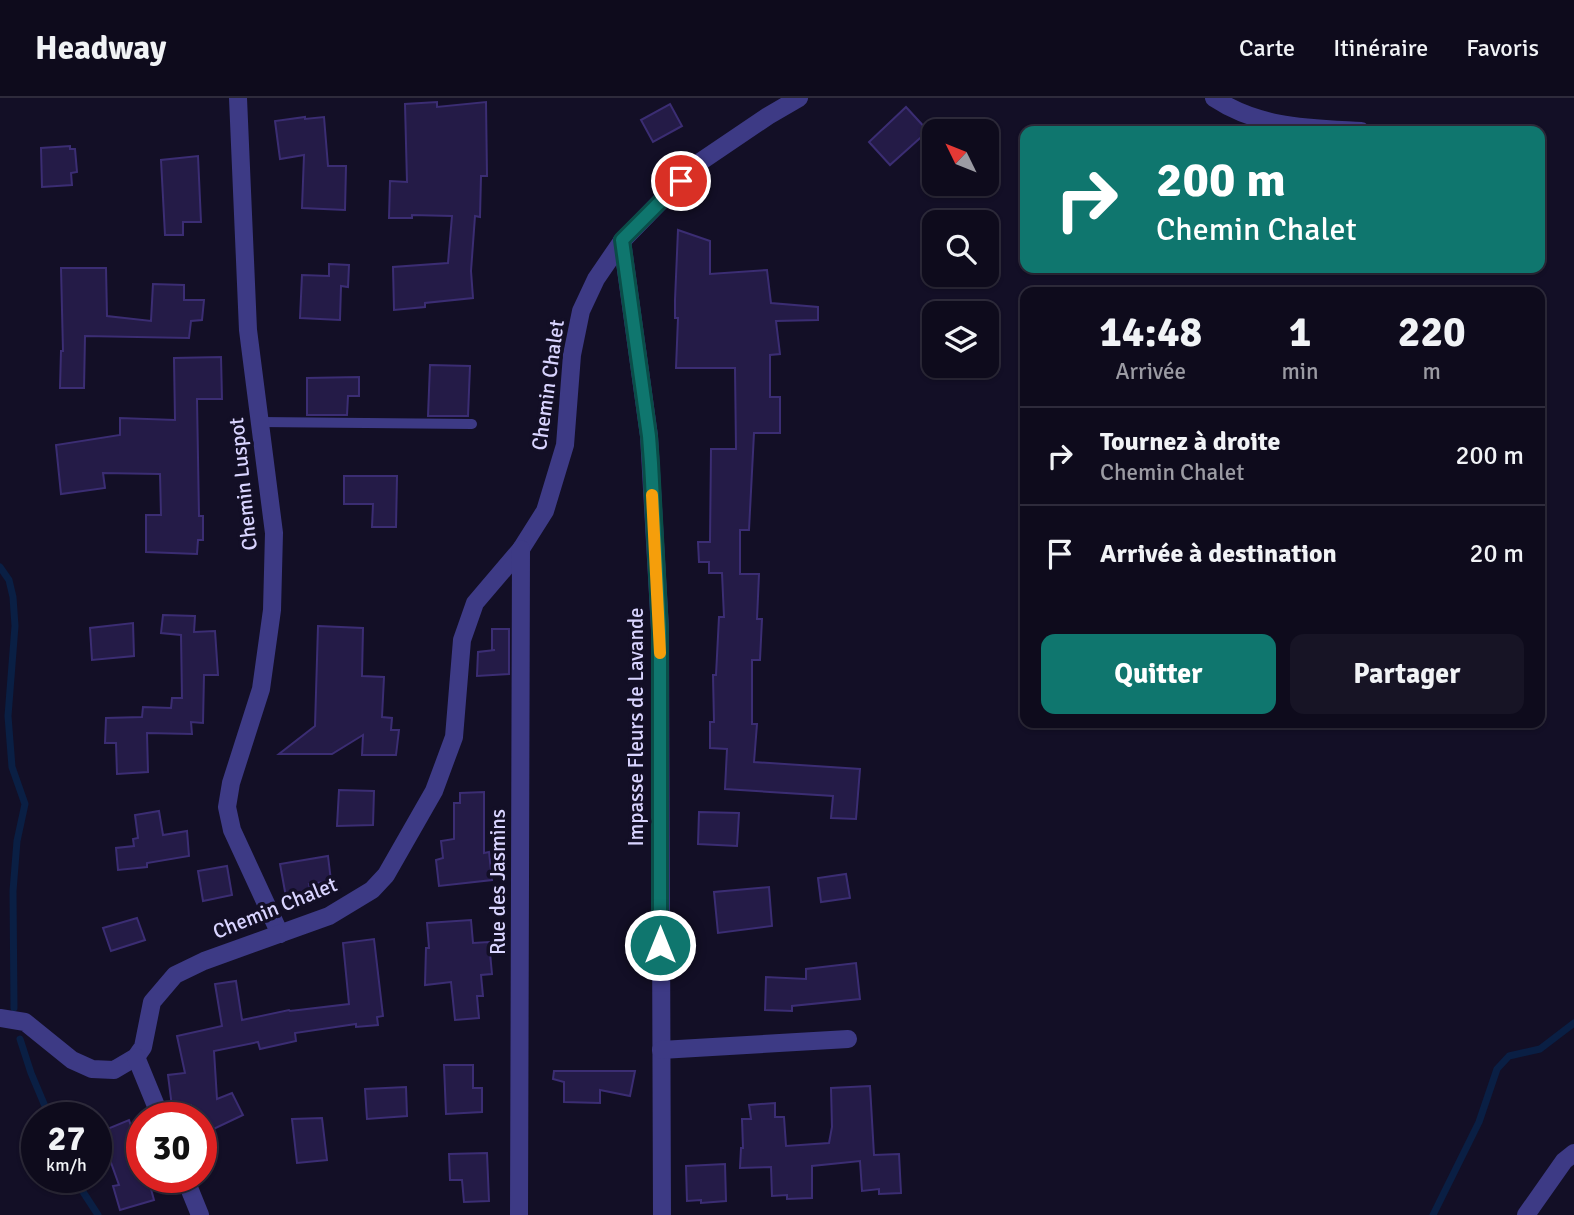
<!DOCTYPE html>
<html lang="fr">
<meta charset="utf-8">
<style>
body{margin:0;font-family:Signika,sans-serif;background:#171425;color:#f1f3f6;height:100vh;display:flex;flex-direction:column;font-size:26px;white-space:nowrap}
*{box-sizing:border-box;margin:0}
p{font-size:23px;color:#9b9ba3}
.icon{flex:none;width:38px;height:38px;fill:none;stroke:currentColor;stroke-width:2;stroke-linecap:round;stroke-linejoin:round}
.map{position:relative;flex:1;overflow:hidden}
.details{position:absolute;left:1020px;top:189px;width:525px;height:441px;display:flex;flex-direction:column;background:#0e0b1c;border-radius:14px;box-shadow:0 2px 5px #0004,0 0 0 2px #2e2b3b}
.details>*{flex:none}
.top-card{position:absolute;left:1020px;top:28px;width:525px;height:147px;border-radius:14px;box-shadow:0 2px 5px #0004,0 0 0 2px #2e2b3b;background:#0f766e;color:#fff;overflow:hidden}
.needle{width:46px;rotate:313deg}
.tools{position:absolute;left:922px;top:21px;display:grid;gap:14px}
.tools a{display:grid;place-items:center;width:77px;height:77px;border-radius:14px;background:#0e0b1c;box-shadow:0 2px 5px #0004,0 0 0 2px #2e2b3b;font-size:35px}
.speed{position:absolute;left:21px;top:1004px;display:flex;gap:14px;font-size:35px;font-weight:700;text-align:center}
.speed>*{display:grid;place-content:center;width:91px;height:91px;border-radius:50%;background:#0e0b1c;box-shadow:0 2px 5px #0004,0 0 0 2px #2e2b3b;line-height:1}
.speed small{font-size:18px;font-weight:400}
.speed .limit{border:10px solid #d22;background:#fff;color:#111}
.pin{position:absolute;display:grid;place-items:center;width:60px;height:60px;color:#fff;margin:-30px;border:4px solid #fff;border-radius:50%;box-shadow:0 2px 7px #0007}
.me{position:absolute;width:77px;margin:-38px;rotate:0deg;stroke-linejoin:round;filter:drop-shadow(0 0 5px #0008)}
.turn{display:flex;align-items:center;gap:24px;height:147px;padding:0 21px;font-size:32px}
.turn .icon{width:91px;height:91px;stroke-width:2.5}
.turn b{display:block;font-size:49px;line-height:60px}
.eta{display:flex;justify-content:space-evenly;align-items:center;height:119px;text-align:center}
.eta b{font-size:42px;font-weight:700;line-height:49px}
.action{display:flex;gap:14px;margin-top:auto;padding:14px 21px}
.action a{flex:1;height:80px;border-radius:14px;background:#0f766e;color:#fff;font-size:28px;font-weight:700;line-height:80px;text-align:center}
.action a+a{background:#171425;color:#f1f3f6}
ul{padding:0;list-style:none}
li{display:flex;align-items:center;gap:21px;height:98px;padding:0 21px;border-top:2px solid #2e2b3b}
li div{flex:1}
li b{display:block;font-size:26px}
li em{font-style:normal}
header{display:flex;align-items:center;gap:42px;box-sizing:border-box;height:98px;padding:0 35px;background:#0e0b1c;border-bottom:2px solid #2e2b3b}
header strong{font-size:33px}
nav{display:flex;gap:38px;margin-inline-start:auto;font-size:24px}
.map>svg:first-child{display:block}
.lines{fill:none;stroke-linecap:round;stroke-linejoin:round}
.stream{stroke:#0a1f44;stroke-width:7}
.building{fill:#241b47;stroke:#3b2d73;stroke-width:2}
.lane{stroke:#3d3a85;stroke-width:10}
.street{stroke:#3d3a85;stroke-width:18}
.route-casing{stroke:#0a4d48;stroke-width:18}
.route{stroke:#0f766e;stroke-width:12}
.slow{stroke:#f59e0b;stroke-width:12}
.labels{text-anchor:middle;stroke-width:7;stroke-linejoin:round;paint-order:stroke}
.street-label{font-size:21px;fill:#d9d4ff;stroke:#130f26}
</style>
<header>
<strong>Headway</strong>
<nav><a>Carte</a><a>Itinéraire</a><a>Favoris</a></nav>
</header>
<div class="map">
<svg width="1574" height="1117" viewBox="0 0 1574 1117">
<rect width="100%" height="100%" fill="#130f26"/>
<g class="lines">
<!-- stream -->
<g class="stream">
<polyline points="0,469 9,482 13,499 15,528 8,618 12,669 25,706 17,743 13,793 14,910"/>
<polyline points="20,941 31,975 50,1020"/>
<polyline points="74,1080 98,1117"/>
<polyline points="1433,1117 1479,1024 1497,971 1509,958 1540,951 1574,925"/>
</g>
</g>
<!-- building -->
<g class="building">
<polygon points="437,4 437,9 486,4 487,78 481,78 480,119 475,118 471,173 473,200 425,205 425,209 394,212 393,169 448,165 452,118 412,117 412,120 389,120 390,83 407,84 405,6"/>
<polygon points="670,6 682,28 653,44 641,22"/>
<polygon points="906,9 928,33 890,67 869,44"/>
<polygon points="305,19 305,21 324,19 328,68 346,68 345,112 302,110 304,57 280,61 275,23"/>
<polygon points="70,48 70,51 75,51 77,74 71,75 72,87 42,89 41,50"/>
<polygon points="198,58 201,124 183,124 183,137 165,137 161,62"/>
<polygon points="678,132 710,143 710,176 767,172 771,205 818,209 818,222 776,223 780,256 770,257 770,299 780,299 780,335 754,335 749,432 740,432 740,476 759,476 757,521 762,521 760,562 752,562 752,626 757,626 754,664 860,671 856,721 831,720 833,698 725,691 727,651 710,650 710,624 714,624 713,577 716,577 719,519 724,519 722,475 709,475 709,464 699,464 698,444 710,444 711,351 736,351 735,270 676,270 678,220 675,220 675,202"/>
<polygon points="329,166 349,167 348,189 341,188 340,222 300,220 302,177 329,178"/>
<polygon points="61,170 106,170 107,218 151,223 153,186 184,187 184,202 204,202 202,222 191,223 189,240 85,238 84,290 60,290 61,253 63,253"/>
<polygon points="221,259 222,301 197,301 199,418 203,418 203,442 198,442 197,456 146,454 146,417 161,417 160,376 103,375 105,390 61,396 56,347 120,337 120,320 175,322 174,260"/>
<polygon points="430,267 470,268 468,318 428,318"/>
<polygon points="359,279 359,298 348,298 347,317 307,317 307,280"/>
<polygon points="344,378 397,378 396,429 372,429 373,406 344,406"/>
<polygon points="163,517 195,518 194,534 215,533 218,577 204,577 203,625 191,624 192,636 147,635 148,674 117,676 116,645 105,645 106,620 142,619 143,609 171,610 172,600 182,600 181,537 161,535"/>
<polygon points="133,525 134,558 92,562 90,530"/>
<polygon points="318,528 363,530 362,578 384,579 382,619 392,620 391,632 399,632 396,657 362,657 363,637 332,656 279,656 315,628"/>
<polygon points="492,531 509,531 509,576 477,578 478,554 495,552 492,552"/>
<polygon points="339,692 374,693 373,727 337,728"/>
<polygon points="484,694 484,755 489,754 492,782 439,788 436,762 443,760 441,743 454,741 454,705 460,705 460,695"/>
<polygon points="159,713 163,737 187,733 189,758 147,765 147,769 118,772 116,750 134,748 133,741 138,740 135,717"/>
<polygon points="699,714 739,715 737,748 698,746"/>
<polygon points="328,758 331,783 309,786 311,795 286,799 280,766"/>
<polygon points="227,768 232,797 203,803 198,773"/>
<polygon points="846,776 850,800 821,804 818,780"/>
<polygon points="769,789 772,828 718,835 714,794"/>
<polygon points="137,820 145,842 111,853 103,830"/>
<polygon points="471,822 473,845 489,844 492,876 481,877 483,898 477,898 479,920 455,922 451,884 425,887 426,850 429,850 427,825"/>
<polygon points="374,841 383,918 377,919 378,927 356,929 356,926 295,935 296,943 260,951 258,944 214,953 217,1001 232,995 243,1017 203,1036 201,1020 197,1020 191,1007 172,1009 168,977 185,975 177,938 222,928 215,886 236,883 242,922 289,912 290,913 349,906 343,845"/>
<polygon points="856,865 860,901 792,908 792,913 765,912 766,879 806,881 806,871"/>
<polygon points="444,967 473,967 473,990 482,990 482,1014 446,1016"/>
<polygon points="554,973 635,973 630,998 600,992 600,1005 564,1004 564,984 553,981"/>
<polygon points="870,988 874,1057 899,1056 901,1095 879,1096 879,1091 862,1093 860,1063 812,1068 812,1100 787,1101 787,1097 772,1098 771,1069 740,1070 741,1050 743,1050 742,1021 751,1021 749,1007 775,1005 775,1019 784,1019 786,1048 829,1045 832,1029 831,990"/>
<polygon points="406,989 407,1018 367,1021 365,991"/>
<polygon points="322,1020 327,1062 297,1065 292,1021"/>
<polygon points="129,1022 135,1040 127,1043 140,1080 148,1080 154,1102 120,1112 113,1088 119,1087 100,1034"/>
<polygon points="487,1055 489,1103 464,1104 462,1082 450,1082 449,1056"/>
<polygon points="725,1066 726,1103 701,1105 701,1102 687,1103 686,1068"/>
</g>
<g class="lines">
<!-- lane -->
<polyline class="lane" points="260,324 472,326"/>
<!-- street -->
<g class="street">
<polyline points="238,0 248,232 274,435 272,512 261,591 231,685 227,709 232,732 280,836"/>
<path d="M1214 0C1259 30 1309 30 1361 33"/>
<polyline points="622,143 649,338 660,532 662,1117"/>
<polyline points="0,920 25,924 72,962 92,971 114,972 136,959 143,949 152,904 175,877 204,863 329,818 372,792 386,777 434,693 454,639 462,542 475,505 521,451 545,413 565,347 572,257 581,213 596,181 622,143 697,66 768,18 799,0"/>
<polyline points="661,952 848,941"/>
<polyline points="136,959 161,1020"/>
<polyline points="185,1080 200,1117"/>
<polyline points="519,1117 521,451"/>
<polyline points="1526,1117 1564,1063 1574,1055"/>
</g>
</g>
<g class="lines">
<defs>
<polyline id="route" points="660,847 660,532 651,365 649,338 622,142 681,83"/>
</defs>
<!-- route casing -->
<use href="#route" class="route-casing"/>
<!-- route -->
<use href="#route" class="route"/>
<!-- slow -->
<polyline class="slow" points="652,397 660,555"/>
</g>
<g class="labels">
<!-- street labels -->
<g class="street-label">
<text transform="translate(548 287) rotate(-82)" y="7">Chemin Chalet</text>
<text transform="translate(243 386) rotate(-96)" y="7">Chemin Luspot</text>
<text transform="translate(636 629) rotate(-90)" y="7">Impasse Fleurs de Lavande</text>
<text transform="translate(498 784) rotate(-90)" y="7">Rue des Jasmins</text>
<text transform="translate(275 810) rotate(-22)" y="7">Chemin Chalet</text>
</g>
</g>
</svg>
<div class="tools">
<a><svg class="needle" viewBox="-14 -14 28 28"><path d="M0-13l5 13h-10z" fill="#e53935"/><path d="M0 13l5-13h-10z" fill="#9b9ba3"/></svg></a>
<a><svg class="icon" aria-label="search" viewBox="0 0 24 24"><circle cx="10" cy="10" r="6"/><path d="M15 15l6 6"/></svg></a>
<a><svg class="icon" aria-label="layers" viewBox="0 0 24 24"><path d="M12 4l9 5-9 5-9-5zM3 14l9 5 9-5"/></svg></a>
</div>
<div class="speed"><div>27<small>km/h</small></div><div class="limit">30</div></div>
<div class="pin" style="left:681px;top:83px;background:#d93025"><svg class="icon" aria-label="arrive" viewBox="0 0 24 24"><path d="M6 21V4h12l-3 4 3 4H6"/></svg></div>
<svg class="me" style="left:660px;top:847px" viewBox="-20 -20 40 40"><circle r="17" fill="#0f766e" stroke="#fff" stroke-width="3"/><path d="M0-11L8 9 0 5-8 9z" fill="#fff"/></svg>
<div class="top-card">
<div class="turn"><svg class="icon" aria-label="right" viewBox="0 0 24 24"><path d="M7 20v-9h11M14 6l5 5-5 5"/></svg><div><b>200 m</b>Chemin Chalet</div></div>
</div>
<section class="details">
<div class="eta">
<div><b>14:48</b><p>Arrivée</p></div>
<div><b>1</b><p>min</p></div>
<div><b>220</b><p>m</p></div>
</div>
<ul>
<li><svg class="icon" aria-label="right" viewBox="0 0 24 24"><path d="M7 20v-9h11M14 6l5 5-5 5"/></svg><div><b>Tournez à droite</b><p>Chemin Chalet</p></div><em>200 m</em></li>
<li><svg class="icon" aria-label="arrive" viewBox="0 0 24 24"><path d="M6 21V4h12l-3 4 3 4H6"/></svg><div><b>Arrivée à destination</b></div><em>20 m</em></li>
</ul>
<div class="action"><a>Quitter</a><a>Partager</a></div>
</section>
</div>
